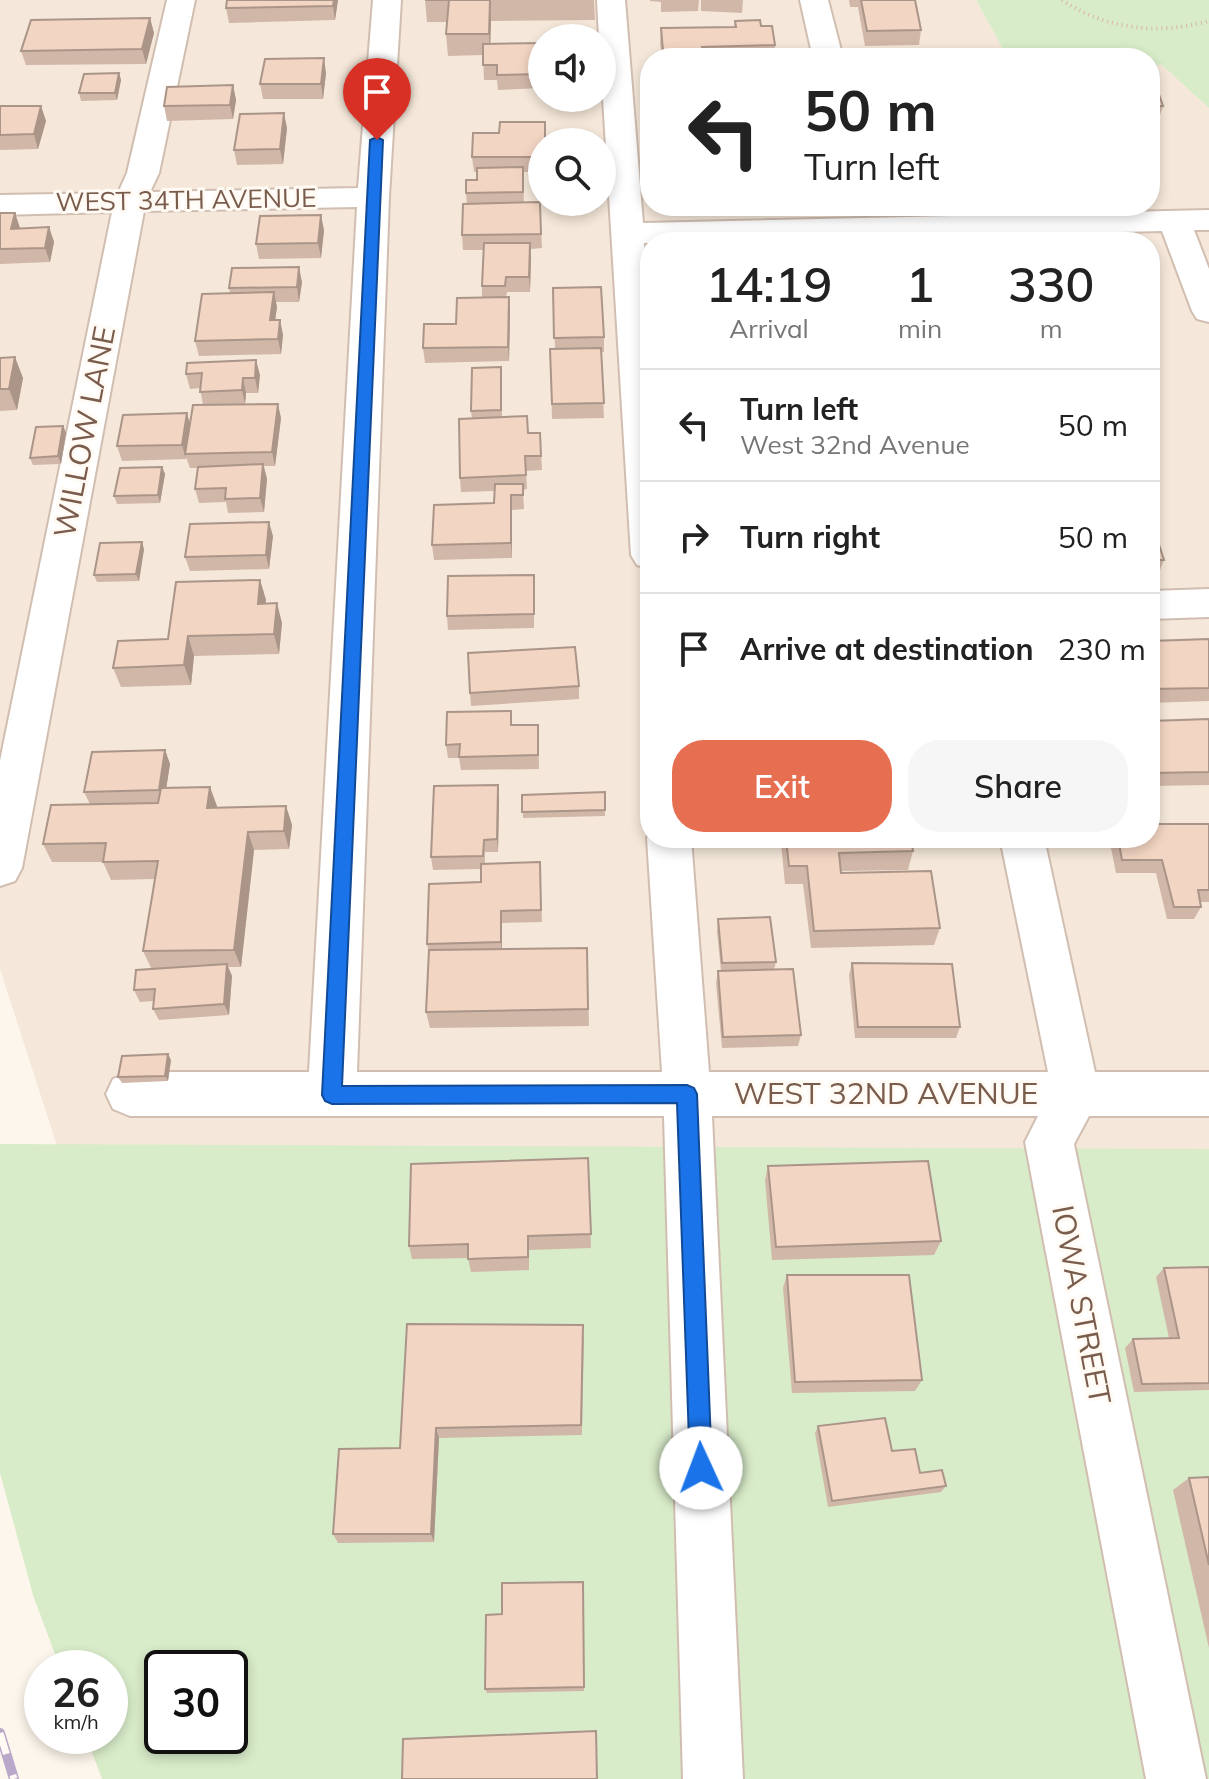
<!DOCTYPE html>
<style>
body{margin:0;font-family:Mulish,sans-serif;background:#f6f6f6;color:#222;height:100vh;display:flex;flex-direction:column;font-size:30px;white-space:nowrap}
*{box-sizing:border-box;margin:0}
p{font-size:26px;color:#767676}
.icon{flex:none;width:44px;height:44px;fill:none;stroke:currentColor;stroke-width:2;stroke-linecap:round;stroke-linejoin:round}
.map{position:relative;flex:1;overflow:hidden}
.side{position:absolute;left:640px;top:232px;width:520px;height:616px;display:flex;flex-direction:column;background:#fff;border-radius:32px;box-shadow:0 4px 12px #0003}
.side>*{flex:none}
.top-card{position:absolute;left:640px;top:48px;width:520px;height:168px;border-radius:32px;box-shadow:0 4px 12px #0003;background:#fff;color:#222;overflow:hidden}
.fabs{position:absolute;left:528px;top:24px;display:grid;gap:16px}
.fabs a{display:grid;place-items:center;width:88px;height:88px;border-radius:50%;background:#fff;box-shadow:0 4px 12px #0003;font-size:40px}
.speed{position:absolute;left:24px;top:1650px;display:flex;gap:16px;font-size:40px;font-weight:700;text-align:center}
.speed>*{display:grid;place-content:center;width:104px;height:104px;border-radius:50%;background:#fff;box-shadow:0 4px 12px #0003;line-height:1}
.speed small{font-size:20px;font-weight:400}
.speed .limit{border:4px solid #111;border-radius:12px;background:#fff;color:#111}
.pin{position:absolute;display:grid;place-items:center;width:68px;height:68px;color:#fff;margin:-82px -34px;border-radius:50% 50% 50% 0;rotate:-45deg;box-shadow:0 0 8px #0007}
.pin .icon{rotate:45deg}
.me{position:absolute;width:88px;margin:-44px;rotate:358deg;stroke-linejoin:round;filter:drop-shadow(0 0 6px #0008)}
.turn{display:flex;align-items:center;gap:28px;height:168px;padding:0 32px;font-size:36px}
.turn .icon{width:104px;height:104px;stroke-width:2.5}
.turn b{display:block;font-size:56px;line-height:68px}
.eta{display:flex;justify-content:space-evenly;align-items:center;height:136px;text-align:center}
.eta b{font-size:48px;font-weight:600;line-height:56px}
.action{display:flex;gap:16px;margin-top:auto;padding:16px 32px}
.action a{flex:1;height:92px;border-radius:32px;background:#e76f51;color:#fff;font-size:32px;font-weight:600;line-height:92px;text-align:center}
.action a+a{background:#f6f6f6;color:#222}
ul{padding:0;list-style:none}
li{display:flex;align-items:center;gap:24px;height:112px;padding:0 32px;border-top:2px solid #e0e0e0}
li div{flex:1}
li b{display:block;font-size:30px}
li em{font-style:normal}
.map>svg:first-child{display:block}
.residential{fill:#f5e8da;fill-rule:evenodd}
.green{fill:#d8ecc9;fill-rule:evenodd}
.lines{fill:none;stroke-linecap:round;stroke-linejoin:round}
.minor-casing{stroke:#d1beb0;stroke-width:4}
.path{stroke:#d9b8a5;stroke-width:4;stroke-dasharray:1 4;stroke-linecap:butt}
.minor{fill:#fff;fill-rule:evenodd}
.rail-casing{stroke:#b9a8c9;stroke-width:10}
.rail{stroke:#fffaf3;stroke-width:7;stroke-dasharray:22;stroke-linecap:butt}
.wall{fill:#d1b7a8}
.shaded-wall{fill:#aa9588}
.building{fill:#f3d5c3;stroke:#aa9588;stroke-width:2}
.route{fill:#1a73e8;stroke:#114b97;stroke-width:2}
.labels{text-anchor:middle;stroke-width:6;stroke-linejoin:round;paint-order:stroke}
.far-street-label{font-size:26px;fill:#7a5c4d;stroke:#fffaf3}
.street-label{font-size:30px;fill:#7a5c4d;stroke:#fffaf3}
</style>
<div class="map">
<svg width="1209" height="1779" viewBox="0 0 1209 1779">
<rect width="100%" height="100%" fill="#fdf6ec"/>
<!-- residential -->
<path class="residential" d="M0 0H976L1008 58H650V206H1150V60L1156 59 1209 108V1779L225 1668 0 969ZM542 38H602V98H542ZM542 142H602V202H542ZM650 242H1150V838H650Z"/>
<!-- green -->
<g class="green">
<polygon points="976,0 1209,0 1209,108 1162,65 1150,65 1150,58 1008,58"/>
<path d="M0 1144 1209 1149V1779H102L86 1736H110V1668H60L33 1595 0 1473ZM162 1668H230V1736H162Z"/>
</g>
<g class="lines">
<defs>
<g id="minor">
<polygon points="167,0 195,0 159,173 150,192 358,188 373,0 401,0 389,197 357,1072 662,1072 647,838 650,833 650,838 691,838 709,1072 1048,1072 1000,838 1044,838 1095,1072 1209,1072 1209,1116 1089,1116 1074,1144 1206,1779 1146,1779 1025,1142 1038,1116 712,1116 743,1779 683,1779 664,1116 130,1116 113,1109 106,1094 113,1079 130,1072 309,1072 357,207 144,211 22,868 15,881 0,886 0,761 112,212 0,215 0,195 118,193 127,173"/>
<polygon points="597,0 625,0 643,223 1209,210 1209,230 1194,230 1209,269 1209,322 1197,319 1192,311 1162,231 644,243 650,315 650,569 637,565 631,555 602,82 602,38 599,38"/>
<polygon points="800,0 828,0 843,58 813,58"/>
<polygon points="1209,589 1209,617 1150,619 1150,591"/>
</g>
</defs>
<!-- minor casing -->
<use href="#minor" class="minor-casing"/>
<!-- path -->
<path class="path" d="M1062 0C1107 30 1158 35 1209 21"/>
<!-- minor -->
<use href="#minor" class="minor"/>
<defs>
<polyline id="rail" points="0,1733 14,1779"/>
</defs>
<!-- rail casing -->
<use href="#rail" class="rail-casing"/>
<!-- rail -->
<use href="#rail" class="rail"/>
</g>
<!-- wall -->
<g class="wall">
<polygon points="227,0 338,0 335,20 229,23 226,8"/>
<polygon points="425,0 594,0 595,20 491,21 490,44 542,43 542,88 498,90 497,80 484,80 483,55 448,56 446,34 447,22 427,22"/>
<polygon points="650,0 699,0 698,11 661,12 661,2 650,1"/>
<polygon points="701,0 743,0 742,13 701,11"/>
<polygon points="849,0 915,0 921,30 919,45 865,46 858,7 850,7"/>
<polygon points="150,18 154,33 146,64 26,65 21,51"/>
<polygon points="735,21 761,26 775,45 774,58 662,58 660,43 661,28 734,27"/>
<polygon points="1150,72 1163,106 1158,121 1150,121"/>
<polygon points="119,73 121,80 117,100 81,101 79,93"/>
<polygon points="326,73 323,99 263,99 260,84"/>
<polygon points="233,85 236,100 233,119 167,121 164,106"/>
<polygon points="0,106 41,106 46,121 38,149 0,150"/>
<polygon points="287,128 283,164 237,165 234,150"/>
<polygon points="542,142 542,172 523,172 524,203 540,202 542,248 531,249 530,292 507,292 506,297 510,312 509,361 425,363 423,348 456,324 482,298 482,286 484,250 463,250 462,235 467,204 466,193 477,180 477,172 474,172 472,157"/>
<polygon points="554,202 597,202 597,209 555,209"/>
<polygon points="0,213 15,213 20,229 49,227 54,242 50,262 0,264"/>
<polygon points="324,230 321,258 259,259 256,244"/>
<polygon points="302,282 299,302 276,302 277,307 275,320 280,320 283,335 281,354 199,356 195,341 230,293 229,288"/>
<polygon points="553,288 604,337 604,352 601,352 604,418 552,419 550,349 555,349"/>
<polygon points="0,358 23,378 17,410 0,411"/>
<polygon points="187,363 260,375 258,393 246,393 245,404 281,418 275,466 264,466 267,479 264,512 228,513 226,502 199,503 195,489 198,468 190,468 186,457 186,459 122,461 117,446 187,413 190,425 203,405 200,388 190,389 186,374"/>
<polygon points="501,367 502,417 528,433 540,433 542,470 526,471 527,489 523,490 524,509 512,510 512,558 434,560 432,545 494,503 495,491 461,492 460,478 472,419 471,411"/>
<polygon points="63,426 66,433 61,464 33,465 30,458"/>
<polygon points="162,467 165,474 160,503 117,504 114,496"/>
<polygon points="1150,517 1164,560 1156,580 1150,580"/>
<polygon points="273,536 269,569 190,571 185,557"/>
<polygon points="144,549 139,581 97,582 94,575"/>
<polygon points="260,580 266,600 265,604 282,623 279,654 194,656 191,685 121,687 113,668 168,639"/>
<polygon points="534,589 534,628 448,630 447,616"/>
<polygon points="1209,639 1209,701 1150,703 1150,641"/>
<polygon points="579,686 579,699 471,706 470,693"/>
<polygon points="1209,719 1209,785 1150,786 1150,721"/>
<polygon points="512,725 538,725 539,769 461,770 459,758 448,758 446,745"/>
<polygon points="165,750 170,764 166,788 210,787 216,807 286,806 292,825 289,849 254,850 241,967 228,967 232,976 229,1015 159,1020 153,1009 154,1001 140,1002 134,990 175,968 151,968 143,951 155,879 111,880 103,862 52,862 43,844 90,804 84,792"/>
<polygon points="605,792 605,816 523,818 522,795"/>
<polygon points="499,798 498,852 485,852 485,864 540,862 542,922 502,923 502,949 587,948 589,1026 430,1028 426,1012 429,954 427,944 481,882 481,869 433,870 431,857"/>
<polygon points="1209,824 1209,902 1200,902 1201,907 1194,919 1167,919 1156,873 1116,873 1109,838 1150,838"/>
<polygon points="782,838 911,838 913,851 908,870 841,871 841,873 940,928 934,945 811,948 803,884 785,884 781,843"/>
<polygon points="718,919 776,962 774,970 801,1035 798,1046 722,1048 716,983 718,971 721,971 717,931"/>
<polygon points="852,963 960,1027 956,1038 855,1038 849,975"/>
<polygon points="171,1060 168,1081 122,1083 118,1077"/>
<polygon points="588,1158 591,1248 529,1250 529,1270 471,1272 468,1258 412,1259 409,1246"/>
<polygon points="768,1166 941,1241 934,1255 772,1260 765,1180"/>
<polygon points="1209,1267 1209,1390 1134,1392 1125,1348 1133,1339 1169,1338 1156,1277 1164,1268"/>
<polygon points="787,1275 922,1380 915,1391 792,1393 783,1288"/>
<polygon points="584,1337 582,1435 439,1438 434,1542 338,1543 333,1534 400,1448"/>
<polygon points="818,1426 892,1451 920,1473 946,1486 941,1492 828,1507 815,1433"/>
<polygon points="1209,1477 1209,1648 1173,1490 1189,1478"/>
<polygon points="583,1582 584,1691 487,1693 485,1689 502,1614"/>
</g>
<!-- shaded-wall -->
<g class="shaded-wall">
<polygon points="334,0 338,0 335,20 333,6"/>
<polygon points="490,0 491,21 490,55 489,34"/>
<polygon points="150,18 154,33 146,64 142,49"/>
<polygon points="324,58 326,73 323,99 321,84"/>
<polygon points="119,73 121,80 117,100 115,93"/>
<polygon points="233,85 236,100 233,119 230,105"/>
<polygon points="41,106 46,121 38,149 34,134"/>
<polygon points="284,113 287,128 283,164 280,149"/>
<polygon points="15,213 20,228 16,244 11,229"/>
<polygon points="321,215 324,230 321,258 318,243"/>
<polygon points="49,227 54,242 50,262 45,248"/>
<polygon points="530,243 531,258 530,292 529,277"/>
<polygon points="299,267 302,282 299,302 297,287"/>
<polygon points="274,292 277,307 273,335 270,320"/>
<polygon points="509,297 510,312 509,361 508,347"/>
<polygon points="280,320 283,335 281,354 278,339"/>
<polygon points="15,357 23,378 17,410 9,389"/>
<polygon points="256,360 260,375 258,393 255,378"/>
<polygon points="243,378 246,393 245,404 242,390"/>
<polygon points="278,404 281,418 275,466 272,452"/>
<polygon points="187,413 191,428 185,454 186,459 182,445"/>
<polygon points="63,426 66,433 61,464 58,456"/>
<polygon points="263,464 267,479 264,512 260,498"/>
<polygon points="162,467 165,474 160,503 158,495"/>
<polygon points="511,495 512,510 512,558 511,543"/>
<polygon points="269,522 273,536 269,569 266,555"/>
<polygon points="142,542 144,549 139,581 136,574"/>
<polygon points="260,580 266,600 263,624 258,604"/>
<polygon points="277,603 282,623 279,654 274,634"/>
<polygon points="188,636 194,656 191,685 184,665"/>
<polygon points="165,750 170,764 164,803 159,790"/>
<polygon points="498,785 499,798 498,852 497,839"/>
<polygon points="210,787 217,806 214,826 207,808"/>
<polygon points="286,806 292,825 289,849 284,831"/>
<polygon points="248,832 254,850 241,967 234,950"/>
<polygon points="501,911 502,923 502,954 501,942"/>
<polygon points="227,964 232,976 229,1015 224,1004"/>
<polygon points="168,1054 171,1060 168,1081 165,1076"/>
<polygon points="436,1428 439,1438 434,1542 431,1534"/>
</g>
<!-- building -->
<g class="building">
<polygon points="227,0 334,0 333,6 226,8"/>
<polygon points="425,0 490,0 489,34 446,34 449,0"/>
<polygon points="861,0 915,0 921,30 867,31"/>
<polygon points="150,18 142,49 21,51 31,20"/>
<polygon points="760,20 761,26 772,26 775,45 702,47 703,50 663,50 661,28 736,27 735,21"/>
<polygon points="542,43 542,74 497,75 497,65 483,65 483,44"/>
<polygon points="324,58 321,84 260,84 265,59"/>
<polygon points="1150,72 1151,72 1163,106 1150,106"/>
<polygon points="119,73 115,93 79,93 84,74"/>
<polygon points="233,85 230,105 164,106 167,87"/>
<polygon points="0,106 41,106 34,134 0,135"/>
<polygon points="284,113 280,149 234,150 240,114"/>
<polygon points="500,122 545,122 545,142 542,142 542,157 472,157 473,133 499,133"/>
<polygon points="523,167 523,192 466,193 466,180 477,180 477,168"/>
<polygon points="540,202 541,234 462,235 463,204"/>
<polygon points="0,213 15,213 11,229 49,227 45,248 0,249"/>
<polygon points="321,215 318,243 256,244 260,216"/>
<polygon points="484,243 530,243 529,277 506,277 505,286 482,286"/>
<polygon points="299,267 297,287 229,288 232,268"/>
<polygon points="601,287 604,337 554,338 553,288"/>
<polygon points="274,292 270,320 280,320 278,339 195,341 202,294"/>
<polygon points="509,297 508,347 423,348 424,324 456,324 457,298"/>
<polygon points="601,348 604,403 552,404 550,349"/>
<polygon points="15,357 9,389 0,389 0,358"/>
<polygon points="256,360 255,378 243,378 242,390 200,392 202,373 186,374 187,363"/>
<polygon points="501,367 501,410 471,411 472,368"/>
<polygon points="278,404 272,452 185,454 193,405"/>
<polygon points="187,413 182,445 117,446 123,415"/>
<polygon points="527,416 528,433 540,433 541,456 525,456 526,475 460,478 459,419"/>
<polygon points="63,426 58,456 30,458 36,427"/>
<polygon points="263,464 260,498 225,499 226,488 195,489 198,467"/>
<polygon points="162,467 158,495 114,496 120,468"/>
<polygon points="495,484 523,484 523,495 511,495 511,543 432,545 434,505 494,503"/>
<polygon points="1150,517 1164,560 1150,560"/>
<polygon points="269,522 266,555 185,557 190,524"/>
<polygon points="142,542 136,574 94,575 100,543"/>
<polygon points="534,575 534,614 447,616 448,576"/>
<polygon points="260,580 258,604 277,603 274,634 188,636 184,665 113,668 118,641 168,639 176,582"/>
<polygon points="1209,639 1209,688 1150,689 1150,641"/>
<polygon points="575,647 579,686 470,693 468,653"/>
<polygon points="511,711 511,725 538,725 538,755 459,757 460,744 446,745 447,712"/>
<polygon points="1209,719 1209,772 1150,773 1150,721"/>
<polygon points="165,750 159,790 84,792 92,752"/>
<polygon points="498,785 497,839 484,840 483,856 431,857 434,786"/>
<polygon points="210,787 207,808 286,806 284,831 248,832 234,950 143,951 158,861 103,862 106,843 43,844 51,805 158,803 161,788"/>
<polygon points="605,792 605,810 522,812 522,795"/>
<polygon points="1150,824 1209,824 1209,890 1198,890 1201,907 1174,907 1162,860 1122,860 1118,838 1150,838"/>
<polygon points="786,838 911,838 913,851 839,853 841,873 931,871 940,928 814,931 807,866 789,866"/>
<polygon points="540,862 541,910 501,911 501,942 427,944 429,884 481,882 481,864"/>
<polygon points="770,917 776,962 722,963 718,919"/>
<polygon points="587,948 588,1009 426,1012 429,950"/>
<polygon points="852,963 952,964 960,1027 858,1027"/>
<polygon points="227,964 224,1004 153,1009 155,989 134,990 136,970"/>
<polygon points="793,969 801,1035 723,1037 718,971"/>
<polygon points="168,1054 165,1076 118,1077 122,1056"/>
<polygon points="588,1158 591,1234 528,1236 528,1257 468,1259 468,1244 409,1246 411,1164"/>
<polygon points="928,1161 941,1241 776,1247 768,1166"/>
<polygon points="1209,1267 1209,1383 1142,1384 1133,1339 1179,1338 1164,1268"/>
<polygon points="787,1275 909,1275 922,1380 795,1382"/>
<polygon points="407,1324 583,1325 581,1425 436,1428 431,1534 333,1534 339,1449 400,1448"/>
<polygon points="885,1418 892,1451 915,1449 920,1473 942,1470 946,1486 832,1501 818,1426"/>
<polygon points="1209,1477 1209,1565 1189,1478"/>
<polygon points="583,1582 584,1687 485,1689 486,1615 502,1614 502,1583"/>
<polygon points="596,1731 597,1779 402,1779 403,1739"/>
</g>
<!-- route -->
<polygon class="route" points="377,137 383,140 342,1086 687,1085 694,1088 697,1094 712,1468 709,1476 701,1479 693,1476 690,1468 677,1103 332,1104 325,1101 322,1095 370,140"/>
<g class="labels">
<!-- far-street labels -->
<g class="far-street-label">
<text transform="translate(186 200) rotate(-1)" y="9">WEST 34TH AVENUE</text>
</g>
<!-- street labels -->
<g class="street-label">
<text transform="translate(85 432) rotate(-79)" y="10">WILLOW LANE</text>
<text x="886" y="1104">WEST 32ND AVENUE</text>
<text transform="translate(1081 1305) rotate(79)" y="10">IOWA STREET</text>
</g>
</g>
</svg>
<div class="fabs">
<a><svg class="icon" aria-label="sound" viewBox="0 0 24 24"><path d="M4 9h4l5-4v14l-5-4H4zM17 9q2 3 0 6"/></svg></a>
<a><svg class="icon" aria-label="search" viewBox="0 0 24 24"><circle cx="10" cy="10" r="6"/><path d="M15 15l6 6"/></svg></a>
</div>
<div class="speed"><div>26<small>km/h</small></div><div class="limit">30</div></div>
<div class="pin" style="left:377px;top:140px;background:#d93025"><svg class="icon" aria-label="arrive" viewBox="0 0 24 24"><path d="M6 21V4h12l-3 4 3 4H6"/></svg></div>
<svg class="me" style="left:701px;top:1468px" viewBox="-20 -20 40 40"><circle r="19" fill="#fff"/><path d="M0-13L10 11 0 6-10 11z" fill="#1a73e8"/></svg>
<div class="top-card">
<div class="turn"><svg class="icon" aria-label="left" viewBox="0 0 24 24"><path d="M17 20v-9H6M10 6l-5 5 5 5"/></svg><div><b>50 m</b>Turn left</div></div>
</div>
<section class="side">
<div class="eta">
<div><b>14:19</b><p>Arrival</p></div>
<div><b>1</b><p>min</p></div>
<div><b>330</b><p>m</p></div>
</div>
<ul>
<li><svg class="icon" aria-label="left" viewBox="0 0 24 24"><path d="M17 20v-9H6M10 6l-5 5 5 5"/></svg><div><b>Turn left</b><p>West 32nd Avenue</p></div><em>50 m</em></li>
<li><svg class="icon" aria-label="right" viewBox="0 0 24 24"><path d="M7 20v-9h11M14 6l5 5-5 5"/></svg><div><b>Turn right</b></div><em>50 m</em></li>
<li><svg class="icon" aria-label="arrive" viewBox="0 0 24 24"><path d="M6 21V4h12l-3 4 3 4H6"/></svg><div><b>Arrive at destination</b></div><em>230 m</em></li>
</ul>
<div class="action"><a>Exit</a><a>Share</a></div>
</section>
</div>
